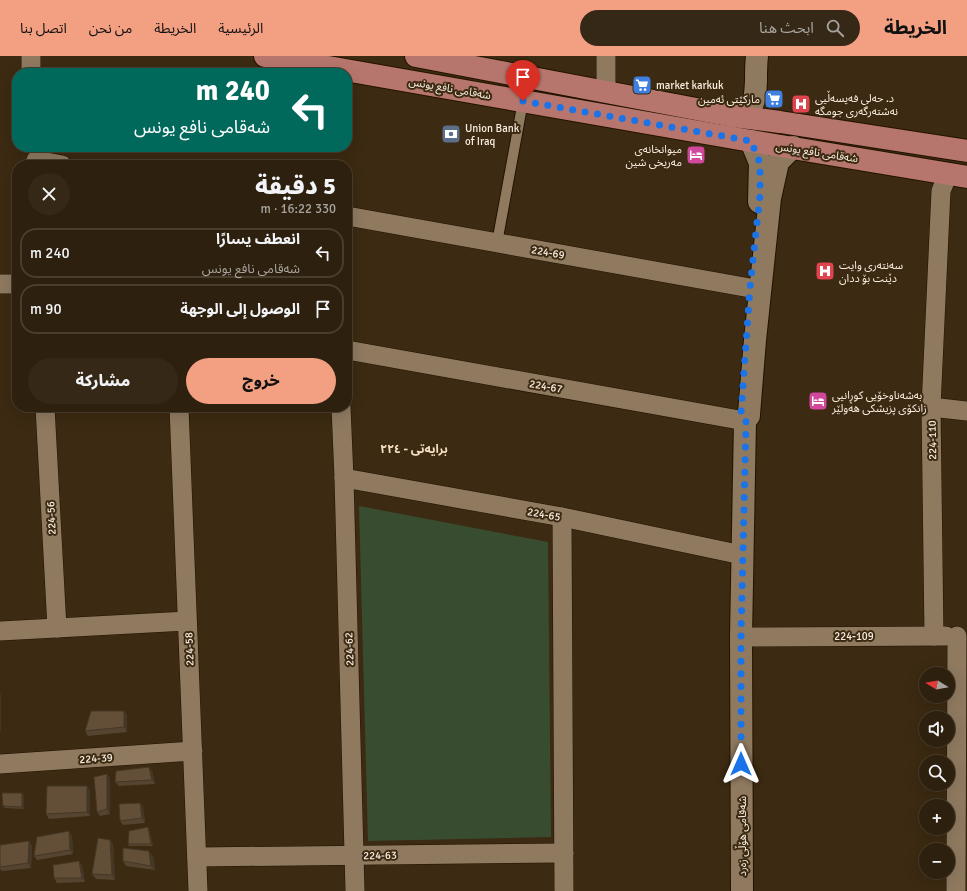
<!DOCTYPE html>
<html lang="ar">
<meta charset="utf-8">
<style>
body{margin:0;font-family:Signika,"Noto Sans Arabic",sans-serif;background:#352817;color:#f1f3f6;direction:rtl;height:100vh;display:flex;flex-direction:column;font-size:15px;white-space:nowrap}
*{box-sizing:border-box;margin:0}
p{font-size:13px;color:#a7a39e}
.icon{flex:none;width:22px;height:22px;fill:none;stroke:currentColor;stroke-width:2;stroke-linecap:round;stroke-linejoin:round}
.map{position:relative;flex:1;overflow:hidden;direction:ltr}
.drawer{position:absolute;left:12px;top:104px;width:340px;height:252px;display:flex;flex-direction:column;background:#2d200e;border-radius:16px;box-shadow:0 4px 16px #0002,0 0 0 1px #483e2e;direction:rtl}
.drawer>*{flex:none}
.guide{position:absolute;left:12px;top:12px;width:340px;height:84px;border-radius:16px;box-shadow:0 4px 16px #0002,0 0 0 1px #483e2e;direction:rtl;background:#00695c;color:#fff;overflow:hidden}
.needle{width:26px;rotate:281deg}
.buttons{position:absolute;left:919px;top:611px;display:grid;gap:8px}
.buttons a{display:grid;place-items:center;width:36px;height:36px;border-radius:50%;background:#2d200e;box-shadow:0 4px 16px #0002,0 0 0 1px #483e2e;font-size:20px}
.pin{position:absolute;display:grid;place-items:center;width:34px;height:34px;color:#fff;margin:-41px -17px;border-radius:50% 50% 50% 0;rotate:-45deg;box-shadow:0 0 4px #0007}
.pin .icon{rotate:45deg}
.me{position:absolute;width:44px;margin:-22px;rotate:0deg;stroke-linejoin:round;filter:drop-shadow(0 0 3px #0008)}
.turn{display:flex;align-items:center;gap:14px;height:84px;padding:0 16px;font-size:18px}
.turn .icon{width:52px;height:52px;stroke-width:2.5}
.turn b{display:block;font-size:28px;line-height:34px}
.round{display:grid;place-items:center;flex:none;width:42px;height:42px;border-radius:21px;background:#352817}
.head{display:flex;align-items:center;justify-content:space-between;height:68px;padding:0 16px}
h1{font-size:24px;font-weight:800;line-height:30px}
.primary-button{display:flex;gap:8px;margin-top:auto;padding:8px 16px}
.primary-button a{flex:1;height:46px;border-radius:24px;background:#f39f82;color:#111;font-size:16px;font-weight:800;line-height:46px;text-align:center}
.primary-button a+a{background:#352817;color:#f1f3f6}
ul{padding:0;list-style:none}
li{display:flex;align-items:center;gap:12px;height:50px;margin:0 8px 6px;padding:0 8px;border:2px solid #483e2e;border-radius:16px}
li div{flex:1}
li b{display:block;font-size:15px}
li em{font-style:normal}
header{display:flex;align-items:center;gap:24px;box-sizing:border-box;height:56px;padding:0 20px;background:#f39f82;color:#111}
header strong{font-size:19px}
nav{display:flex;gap:22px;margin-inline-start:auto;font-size:14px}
.search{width:280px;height:36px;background:#352817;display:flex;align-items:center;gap:10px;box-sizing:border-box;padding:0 14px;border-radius:22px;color:#a7a39e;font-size:15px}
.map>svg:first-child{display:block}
.green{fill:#384d30}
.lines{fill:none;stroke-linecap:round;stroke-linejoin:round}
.service-casing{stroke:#231200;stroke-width:12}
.minor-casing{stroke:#231200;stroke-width:20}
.tertiary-casing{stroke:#231200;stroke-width:24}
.primary-casing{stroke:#231200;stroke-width:24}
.service{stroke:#8f7a60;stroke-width:10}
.minor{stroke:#8f7a60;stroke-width:19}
.tertiary{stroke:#8f7a60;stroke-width:22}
.primary{stroke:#b6766d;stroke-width:22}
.wall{fill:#55442f}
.shaded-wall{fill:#453726}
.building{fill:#634f37;stroke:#453726}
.route{stroke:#1a73e8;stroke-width:7;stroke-dasharray:0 12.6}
.labels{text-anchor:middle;stroke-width:4;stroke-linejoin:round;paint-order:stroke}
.poi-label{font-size:11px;fill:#f9eddf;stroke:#3c2a12;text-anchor:start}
.street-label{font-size:11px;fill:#f9eddf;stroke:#3c2a12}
.neighbourhood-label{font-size:12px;font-weight:bold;fill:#f6dec2;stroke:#3c2a12}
</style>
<header>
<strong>الخريطة</strong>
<div class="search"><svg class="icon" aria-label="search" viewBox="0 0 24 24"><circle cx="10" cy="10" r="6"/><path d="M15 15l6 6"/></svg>ابحث هنا</div>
<nav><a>الرئيسية</a><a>الخريطة</a><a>من نحن</a><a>اتصل بنا</a></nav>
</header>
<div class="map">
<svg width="967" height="835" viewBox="0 0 967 835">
<rect width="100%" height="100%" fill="#3c2a12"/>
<!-- green -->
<polygon class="green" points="359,450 548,486 551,781 368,785"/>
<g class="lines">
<defs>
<polyline id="service" points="497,187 523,45"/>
<g id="minor">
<polyline points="31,0 31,17"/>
<polyline points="606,36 606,0"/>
<polyline points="36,104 62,109"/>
<polyline points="347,160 750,232"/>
<polyline points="0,228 17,228"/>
<polyline points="347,294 745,365"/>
<polyline points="45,351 57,572"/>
<polyline points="179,351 198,835"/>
<polyline points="341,351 344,422 355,835"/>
<polyline points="931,351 967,355"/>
<polyline points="344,422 562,461 742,499"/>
<polyline points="562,461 564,835"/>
<polyline points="0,575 187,565"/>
<polyline points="934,580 931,351 941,135 948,118"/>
<polyline points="741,581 946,580"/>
<polyline points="0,708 193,695"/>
<polyline points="197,801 564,797"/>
<polyline points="956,835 957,580"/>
</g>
<g id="tertiary">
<path d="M733 60C755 56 755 45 756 25 756 17 756 8 757 0"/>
<polyline points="751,85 760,107 759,146"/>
<polyline points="742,835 741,581 745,365 749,360 749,358 755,284 770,142 778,106 793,91"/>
</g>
<g id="primary">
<polyline points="265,0 751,85 967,121"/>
<polyline points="416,0 733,60 780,66 967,95"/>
</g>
</defs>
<!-- service casing -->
<use href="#service" class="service-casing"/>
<!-- minor casing -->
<use href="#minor" class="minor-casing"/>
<!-- tertiary casing -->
<use href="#tertiary" class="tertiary-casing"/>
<!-- primary casing -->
<use href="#primary" class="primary-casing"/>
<!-- service -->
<use href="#service" class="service"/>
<!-- minor -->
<use href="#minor" class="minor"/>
<!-- tertiary -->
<use href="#tertiary" class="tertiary"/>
<!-- primary -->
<use href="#primary" class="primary"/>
</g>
<!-- wall -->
<g class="wall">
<polygon points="124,655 127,659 127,676 88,680 85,675"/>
<polygon points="152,715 155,728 119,730 115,726"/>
<polygon points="107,718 110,723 110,758 100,760 97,756"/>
<polygon points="90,734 90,760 49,763 46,758"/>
<polygon points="24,739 24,753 5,752 3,750"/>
<polygon points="140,747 143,751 145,767 123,769 120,765"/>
<polygon points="149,774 153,790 129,790 128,788"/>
<polygon points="72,780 73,798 37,804 34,800"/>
<polygon points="110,784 113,788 115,824 96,823 92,818"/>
<polygon points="29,785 32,790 31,812 2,815 0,813 0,789"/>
<polygon points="153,800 155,814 126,810 123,805"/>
<polygon points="79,805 82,810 85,826 57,827 54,822"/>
</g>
<!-- shaded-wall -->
<g class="shaded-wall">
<polygon points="0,638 1,639 1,676 0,675"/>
<polygon points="124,655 127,659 127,676 124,671"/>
<polygon points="149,711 152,715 155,728 152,724"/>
<polygon points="107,718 110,723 110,758 107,753"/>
<polygon points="87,730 90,734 90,760 87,756"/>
<polygon points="22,737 24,739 24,753 22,751"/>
<polygon points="140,747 143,751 145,767 142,762"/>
<polygon points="148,771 149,774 153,790 151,788"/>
<polygon points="69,775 72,780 73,798 70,794"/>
<polygon points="110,784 113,788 115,824 112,819"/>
<polygon points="29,785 32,790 31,812 28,807"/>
<polygon points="149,795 153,800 155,814 151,810"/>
<polygon points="79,805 82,810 85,826 82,822"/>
</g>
<!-- building -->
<g class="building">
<polygon points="91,655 124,655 124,671 85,675"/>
<polygon points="149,711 152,724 115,726 116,715"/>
<polygon points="107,718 107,753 97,756 94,721"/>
<polygon points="47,730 87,730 87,756 46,758"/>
<polygon points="2,737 22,737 22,751 3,750"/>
<polygon points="140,747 142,762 120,765 119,748"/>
<polygon points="148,771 151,788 128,788 129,775"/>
<polygon points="69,775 70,794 34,800 37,781"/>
<polygon points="98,782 110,784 112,819 92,818"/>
<polygon points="29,785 28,807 0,811 0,789"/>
<polygon points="123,792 149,795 151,810 123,805"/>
<polygon points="79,805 82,822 54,822 53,809"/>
</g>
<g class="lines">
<!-- route -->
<polyline class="route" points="523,45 751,85 760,107 760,139 750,232 741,357 743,362 746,365 741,581 741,708"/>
</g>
<!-- icons -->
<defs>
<symbol id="supermarket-square" viewBox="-11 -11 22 22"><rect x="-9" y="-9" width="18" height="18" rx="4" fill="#3f7fe0" stroke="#3c2a12"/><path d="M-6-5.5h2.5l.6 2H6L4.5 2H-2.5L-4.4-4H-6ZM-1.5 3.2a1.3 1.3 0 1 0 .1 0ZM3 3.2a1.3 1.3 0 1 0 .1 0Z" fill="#fff"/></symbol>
<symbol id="hospital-square" viewBox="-11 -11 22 22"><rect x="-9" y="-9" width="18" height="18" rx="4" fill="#e0444e" stroke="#3c2a12"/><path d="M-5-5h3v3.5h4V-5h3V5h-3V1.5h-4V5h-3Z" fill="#fff"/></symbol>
<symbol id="bank-square" viewBox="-11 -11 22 22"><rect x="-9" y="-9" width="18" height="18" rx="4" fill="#5c6f8a" stroke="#3c2a12"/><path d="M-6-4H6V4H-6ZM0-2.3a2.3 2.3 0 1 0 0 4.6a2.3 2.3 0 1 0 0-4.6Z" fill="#fff"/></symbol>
<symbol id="hotel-square" viewBox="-11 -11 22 22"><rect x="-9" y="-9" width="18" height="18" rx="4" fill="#d1479c" stroke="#3c2a12"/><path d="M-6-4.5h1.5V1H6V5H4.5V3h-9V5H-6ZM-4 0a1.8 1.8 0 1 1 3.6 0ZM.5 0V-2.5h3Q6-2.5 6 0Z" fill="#fff"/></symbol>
</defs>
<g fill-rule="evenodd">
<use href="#supermarket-square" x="631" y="18" width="22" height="22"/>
<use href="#supermarket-square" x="763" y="32" width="22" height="22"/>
<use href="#hospital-square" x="790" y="37" width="22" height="22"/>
<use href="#bank-square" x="440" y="67" width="22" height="22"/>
<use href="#hotel-square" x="685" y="88" width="22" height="22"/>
<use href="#hospital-square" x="814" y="204" width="22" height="22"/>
<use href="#hotel-square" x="807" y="334" width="22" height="22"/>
</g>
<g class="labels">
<!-- poi labels -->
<g class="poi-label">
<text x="656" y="33">market karkuk</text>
<text x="815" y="46">د. حەلی فەیسەڵیی<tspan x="815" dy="13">نەشتەرگەری جومگە</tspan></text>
<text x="760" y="47" text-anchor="end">مارکێتی ئەمین</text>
<text x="465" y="76">Union Bank<tspan x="465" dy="13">of Iraq</tspan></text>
<text x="682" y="97" text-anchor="end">میوانخانەی<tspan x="682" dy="13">مەریخی شین</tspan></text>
<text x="839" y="213">سەنتەری وایت<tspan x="839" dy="13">دێنت بۆ ددان</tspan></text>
<text x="832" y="343">بەشەناوخۆیی کوڕانیی<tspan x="832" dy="13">زانکۆی پزیشکی هەولێر</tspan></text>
</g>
<!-- street labels -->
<g class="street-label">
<text transform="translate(450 32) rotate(10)" y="4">شەقامی نافع یونس</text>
<text transform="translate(817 96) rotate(9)" y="4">شەقامی نافع یونس</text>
<text transform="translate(548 196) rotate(10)" y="4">224-69</text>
<text transform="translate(546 330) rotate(10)" y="4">224-67</text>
<text transform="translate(932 384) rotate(-91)" y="4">224-110</text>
<text transform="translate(544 458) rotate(10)" y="4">224-65</text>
<text transform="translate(51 462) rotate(-93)" y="4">224-56</text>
<text x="854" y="584">224-109</text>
<text transform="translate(189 593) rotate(-92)" y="4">224-58</text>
<text transform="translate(349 593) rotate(-92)" y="4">224-62</text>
<text transform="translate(96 702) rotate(-4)" y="4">224-39</text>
<text transform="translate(742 780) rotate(-90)" y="4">شەقامی هۆڵی زەرد</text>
<text transform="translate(380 799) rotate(-1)" y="4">224-63</text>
</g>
<!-- neighbourhood labels -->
<g class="neighbourhood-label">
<text x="414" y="397">برایەتی - ٢٢٤</text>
</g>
</g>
</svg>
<div class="buttons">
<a><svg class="needle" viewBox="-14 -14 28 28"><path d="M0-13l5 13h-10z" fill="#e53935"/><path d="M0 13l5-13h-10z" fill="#a7a39e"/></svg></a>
<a><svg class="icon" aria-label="sound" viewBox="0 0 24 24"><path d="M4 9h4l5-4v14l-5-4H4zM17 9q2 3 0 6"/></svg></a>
<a><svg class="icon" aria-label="search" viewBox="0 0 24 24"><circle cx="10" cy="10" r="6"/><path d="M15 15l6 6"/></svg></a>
<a>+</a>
<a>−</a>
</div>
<div class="pin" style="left:523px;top:45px;background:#d93025"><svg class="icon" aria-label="arrive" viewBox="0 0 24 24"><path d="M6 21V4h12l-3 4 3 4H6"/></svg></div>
<svg class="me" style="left:741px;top:708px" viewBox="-20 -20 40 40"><path d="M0-17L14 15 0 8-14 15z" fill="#1a73e8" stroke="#fff" stroke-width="4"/></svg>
<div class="guide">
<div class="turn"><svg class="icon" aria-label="left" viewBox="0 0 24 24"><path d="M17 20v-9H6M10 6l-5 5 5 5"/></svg><div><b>240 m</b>شەقامی نافع یونس</div></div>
</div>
<section class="drawer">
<div class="head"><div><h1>5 دقيقة</h1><p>330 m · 16:22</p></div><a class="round"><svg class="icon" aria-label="close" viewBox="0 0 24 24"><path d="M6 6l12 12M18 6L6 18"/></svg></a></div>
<ul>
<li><svg class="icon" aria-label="left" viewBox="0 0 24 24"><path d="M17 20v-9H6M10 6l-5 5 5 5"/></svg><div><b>انعطف يسارًا</b><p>شەقامی نافع یونس</p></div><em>240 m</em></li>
<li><svg class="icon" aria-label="arrive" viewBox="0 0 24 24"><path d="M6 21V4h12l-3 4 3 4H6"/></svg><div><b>الوصول إلى الوجهة</b></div><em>90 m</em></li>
</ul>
<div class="primary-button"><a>خروج</a><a>مشاركة</a></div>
</section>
</div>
